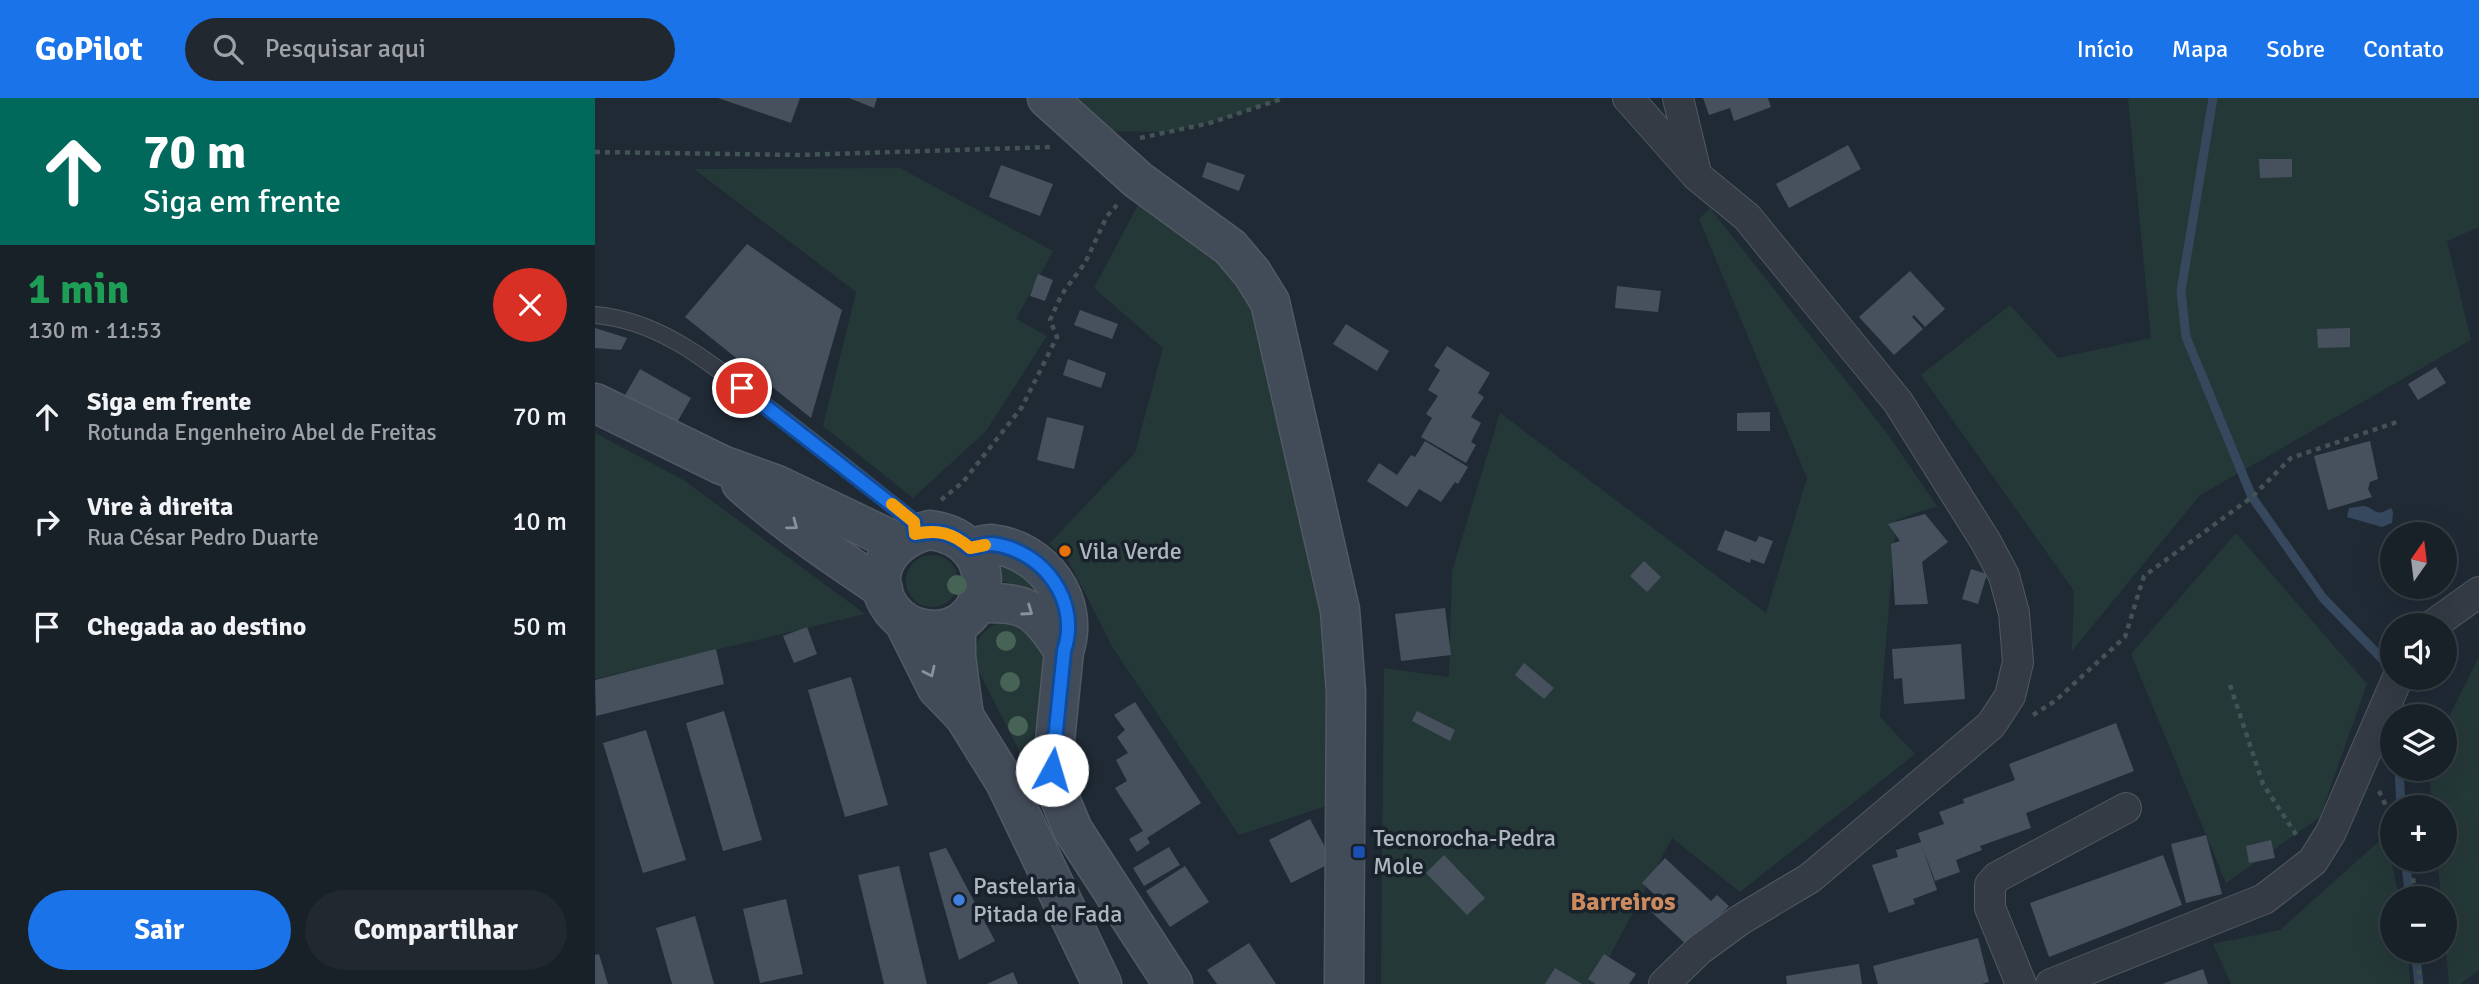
<!DOCTYPE html>
<html lang="pt">
<meta charset="utf-8">
<style>
body{margin:0;font-family:Signika,sans-serif;background:#212830;color:#f1f3f6;height:100vh;display:flex;flex-direction:column;font-size:26px;white-space:nowrap}
*{box-sizing:border-box;margin:0}
p{font-size:23px;color:#9fa3a8}
.icon{flex:none;width:38px;height:38px;fill:none;stroke:currentColor;stroke-width:2;stroke-linecap:round;stroke-linejoin:round}
.map{position:relative;flex:1;overflow:hidden}
.details{display:flex;flex-direction:column;background:#182028;width:595px}
.details>*{flex:none}
.hud{background:#00695c;color:#fff;overflow:hidden}
.needle{width:46px;rotate:14deg}
.fabs{position:absolute;left:1785px;top:424px;display:grid;gap:14px}
.fabs a{display:grid;place-items:center;width:77px;height:77px;border-radius:50%;background:#182028;box-shadow:0 7px 28px #0002,0 0 0 2px #363e45;font-size:35px}
.pin{position:absolute;display:grid;place-items:center;width:60px;height:60px;color:#fff;margin:-30px;border:4px solid #fff;border-radius:50%;box-shadow:0 2px 7px #0007}
.me{position:absolute;width:77px;margin:-38px;rotate:6deg;stroke-linejoin:round;filter:drop-shadow(0 0 5px #0008)}
.turn{display:flex;align-items:center;gap:24px;height:147px;padding:0 28px;font-size:32px}
.turn .icon{width:91px;height:91px;stroke-width:2.5}
.turn b{display:block;font-size:49px;line-height:60px}
.round{display:grid;place-items:center;flex:none;width:74px;height:74px;border-radius:37px;background:#212830}
.overview{display:flex;align-items:center;justify-content:space-between;height:119px;padding:0 28px}
h1{font-size:42px;font-weight:800;line-height:52px;color:#1e9e55}
.button{display:flex;gap:14px;margin-top:auto;padding:14px 28px}
.button a{flex:1;height:80px;border-radius:42px;background:#1a73e8;color:#fff;font-size:28px;font-weight:800;line-height:80px;text-align:center}
.button a+a{background:#212830;color:#f1f3f6}
ul{padding:0;list-style:none}
li{display:flex;align-items:center;gap:21px;height:105px;padding:0 28px}
li div{flex:1}
li b{display:block;font-size:26px}
li em{font-style:normal}
header{display:flex;align-items:center;gap:42px;box-sizing:border-box;height:98px;padding:0 35px;background:#1a73e8;color:#fff}
header strong{font-size:33px}
nav{display:flex;gap:38px;margin-inline-start:auto;font-size:24px}
.search{width:490px;height:63px;background:#212830;display:flex;align-items:center;gap:18px;box-sizing:border-box;padding:0 24px;border-radius:38px;color:#9fa3a8;font-size:26px}
main{display:flex;flex:1;min-height:0}
.map>svg:first-child{display:block}
.green{fill:#253838}
.water{fill:#36485d}
.lines{fill:none;stroke-linecap:round;stroke-linejoin:round}
.stream{stroke:#36485d;stroke-width:9}
.building{fill:#47515e}
.lane-casing{stroke:#515963;stroke-width:18}
.street-casing{stroke:#515963;stroke-width:32}
.secondary-casing{stroke:#515963;stroke-width:41}
.path{stroke:#425355;stroke-width:4.5;stroke-dasharray:5 5;stroke-linecap:butt}
.lane{stroke:#343b45;stroke-width:16}
.street{stroke:#343b45;stroke-width:30}
.secondary{stroke:#424b58;stroke-width:38}
.tree{fill:#476355}
.oneway{stroke:#88919d}
.route-casing{stroke:#114b97;stroke-width:18}
.route{stroke:#1a73e8;stroke-width:12}
.slow{stroke:#f59e0b;stroke-width:12}
.food-dot{fill:#e8710a;stroke:#19212a;stroke-width:2.5}
.transit-dot{fill:#1a4fb4;stroke:#19212a;stroke-width:2.5}
.shop-dot{fill:#3f7fe0;stroke:#19212a;stroke-width:2.5}
.labels{text-anchor:middle;stroke-width:7;stroke-linejoin:round;paint-order:stroke}
.poi-label{font-size:24px;fill:#aeb6c2;stroke:#19212a;text-anchor:start}
.neighbourhood-label{font-size:26px;font-weight:bold;fill:#cc8b5f;stroke:#19212a}
</style>
<header>
<strong>GoPilot</strong>
<div class="search"><svg class="icon" aria-label="search" viewBox="0 0 24 24"><circle cx="10" cy="10" r="6"/><path d="M15 15l6 6"/></svg>Pesquisar aqui</div>
<nav><a>Início</a><a>Mapa</a><a>Sobre</a><a>Contato</a></nav>
</header>
<main>
<section class="details">
<div class="hud">
<div class="turn"><svg class="icon" aria-label="ahead" viewBox="0 0 24 24"><path d="M12 20V5M6 11l6-6 6 6"/></svg><div><b>70 m</b>Siga em frente</div></div>
</div>
<div class="overview"><div><h1>1 min</h1><p>130 m · 11:53</p></div><a class="round" style="background:#d93025;color:#fff"><svg class="icon" aria-label="close" viewBox="0 0 24 24"><path d="M6 6l12 12M18 6L6 18"/></svg></a></div>
<ul>
<li><svg class="icon" aria-label="ahead" viewBox="0 0 24 24"><path d="M12 20V5M6 11l6-6 6 6"/></svg><div><b>Siga em frente</b><p>Rotunda Engenheiro Abel de Freitas</p></div><em>70 m</em></li>
<li><svg class="icon" aria-label="right" viewBox="0 0 24 24"><path d="M7 20v-9h11M14 6l5 5-5 5"/></svg><div><b>Vire à direita</b><p>Rua César Pedro Duarte</p></div><em>10 m</em></li>
<li><svg class="icon" aria-label="arrive" viewBox="0 0 24 24"><path d="M6 21V4h12l-3 4 3 4H6"/></svg><div><b>Chegada ao destino</b></div><em>50 m</em></li>
</ul>
<div class="button"><a>Sair</a><a>Compartilhar</a></div>
</section>
<div class="map">
<svg width="1884" height="886" viewBox="0 0 1884 886">
<rect width="100%" height="100%" fill="#202a35"/>
<!-- green -->
<g class="green">
<polygon points="480,0 689,0 615,25 571,34 510,33"/>
<polygon points="1533,0 1884,0 1884,129 1852,143 1876,242 1605,397 1477,553 1479,493 1326,277 1415,207 1463,260 1556,240"/>
<polygon points="305,70 458,153 421,221 452,238 391,333 318,400 228,328 261,194 99,71"/>
<polygon points="544,105 648,182 695,340 746,598 737,706 644,737 518,550 473,462 454,446 540,355 568,250 499,190"/>
<polygon points="1115,110 1291,334 1342,408 1301,422 1285,619 1320,656 1145,794 1077,740 1000,886 786,886 789,570 854,579 857,473 905,315 1171,515 1212,380 1104,121"/>
<polygon points="0,335 90,383 270,516 0,581"/>
<polygon points="1641,435 1772,586 1725,719 1631,785 1536,556"/>
<polygon points="407,454 442,493 438,494 427,488 407,483"/>
<circle cx="337" cy="483" r="26"/>
<path d="M407 524H417L430 532 449 553 453 572 432 668 380 566C378 544 386 531 407 524Z"/>
<polygon points="1884,559 1884,872 1865,886 1854,886 1850,841 1850,800 1846,800 1842,761 1850,761 1850,709 1837,709 1834,670 1850,670 1850,627"/>
<polygon points="1791,737 1804,800 1797,800 1797,852 1813,852 1815,886 1636,886 1618,846 1685,832"/>
</g>
<!-- water -->
<path class="water" d="M1768 408C1776 408 1780 417 1788 414 1791 413 1793 411 1796 410L1798 414 1797 425 1787 429 1752 419 1754 410Z"/>
<g class="lines">
<!-- stream -->
<g class="stream">
<polyline points="1618,0 1586,193 1591,239 1657,399 1728,500 1797,571"/>
<polyline points="1804,670 1806,709"/>
<polyline points="1810,761 1815,800"/>
<polyline points="1820,852 1824,886"/>
</g>
</g>
<!-- building -->
<g class="building">
<polygon points="123,0 205,0 196,25"/>
<polygon points="254,0 282,0 279,10"/>
<polygon points="1108,0 1173,0 1176,9 1139,23 1135,10 1114,17"/>
<polygon points="1253,47 1266,71 1194,110 1181,86"/>
<polygon points="1664,61 1697,61 1697,79 1665,80"/>
<polygon points="612,64 650,77 644,93 607,79"/>
<polygon points="406,67 458,86 445,118 394,99"/>
<polygon points="152,146 247,212 216,320 90,219"/>
<polygon points="1315,173 1350,211 1330,229 1319,217 1317,219 1328,231 1299,257 1264,219"/>
<polygon points="443,176 458,182 450,203 435,198"/>
<polygon points="1022,188 1066,193 1063,214 1020,210"/>
<polygon points="485,212 523,226 517,241 479,227"/>
<polygon points="751,226 794,253 782,273 738,246"/>
<polygon points="0,230 32,240 26,252 0,250"/>
<polygon points="1755,230 1755,249 1723,250 1722,231"/>
<polygon points="852,248 895,275 883,295 889,299 876,319 886,325 876,344 881,347 871,365 826,339 837,320 831,316 843,298 833,292 845,272 839,268"/>
<polygon points="473,261 511,275 506,290 468,277"/>
<polygon points="1841,269 1851,285 1823,302 1813,286"/>
<polygon points="45,271 96,300 80,328 29,299"/>
<polygon points="1175,314 1175,333 1142,333 1142,315"/>
<polygon points="452,319 489,328 479,371 442,362"/>
<polygon points="830,343 873,369 863,386 860,384 846,404 824,391 812,409 772,383 784,365 802,377 816,357 820,359"/>
<polygon points="1775,343 1783,381 1775,384 1773,391 1777,399 1733,412 1719,358"/>
<polygon points="1330,416 1353,444 1327,464 1333,506 1300,507 1296,446 1305,443 1293,426"/>
<polygon points="1130,432 1161,444 1164,438 1178,443 1169,466 1156,461 1155,465 1122,452"/>
<polygon points="1049,463 1066,479 1052,494 1035,478"/>
<polygon points="1376,471 1392,476 1383,506 1367,501"/>
<polygon points="850,510 856,557 806,563 800,516"/>
<polygon points="212,529 222,556 199,565 188,538"/>
<polygon points="1366,546 1370,601 1309,606 1307,580 1299,581 1297,551"/>
<polygon points="121,551 129,586 1,618 0,582"/>
<polygon points="929,565 959,590 949,601 920,577"/>
<polygon points="256,579 293,707 250,719 213,592"/>
<polygon points="540,604 606,705 552,740 555,745 542,754 534,741 548,733 520,690 532,683 521,662 533,655 522,639 530,632 519,617"/>
<polygon points="129,613 167,742 128,753 91,625"/>
<polygon points="822,613 860,632 855,643 817,623"/>
<polygon points="1521,625 1539,673 1431,715 1436,730 1385,748 1387,752 1361,762 1365,774 1340,783 1327,748 1342,792 1318,801 1320,806 1294,815 1277,767 1303,759 1301,752 1326,744 1323,735 1349,726 1344,714 1369,705 1368,701 1420,682 1414,666"/>
<polygon points="51,632 91,762 48,775 8,645"/>
<polygon points="715,721 738,764 696,785 674,742"/>
<polygon points="1611,737 1627,796 1591,805 1576,746"/>
<polygon points="1676,742 1680,760 1654,765 1651,748"/>
<polygon points="574,749 585,767 549,788 538,770"/>
<polygon points="351,750 400,843 364,862 334,755"/>
<polygon points="849,757 890,800 872,817 831,775"/>
<polygon points="1568,757 1587,807 1454,859 1435,805"/>
<polygon points="1070,760 1116,803 1122,797 1134,808 1094,849 1049,807 1059,796 1047,785"/>
<polygon points="304,768 332,886 289,886 263,777"/>
<polygon points="590,768 614,804 575,829 551,793"/>
<polygon points="191,801 208,876 165,885 148,811"/>
<polygon points="100,818 119,886 77,886 61,830"/>
<polygon points="1383,840 1394,884 1387,886 1283,886 1278,868"/>
<polygon points="654,845 681,886 622,886 612,872"/>
<polygon points="4,856 13,886 0,886 0,857"/>
<polygon points="1009,856 1041,876 1034,886 1001,886 993,881"/>
<polygon points="1264,866 1267,886 1192,886 1191,878"/>
<polygon points="960,870 987,886 950,886"/>
<polygon points="1608,871 1613,886 1567,886"/>
<polygon points="418,874 423,886 392,886"/>
</g>
<g class="lines">
<defs>
<path id="lane" d="M0 217C70 223 122 271 176 312 224 348 271 386 319 424L320 436"/>
<g id="street">
<polyline points="1033,0 1102,78 1152,119 1303,304 1391,444 1409,478 1419,515 1423,564 1415,598 1396,627 1215,780 1145,822 1104,852 1069,886"/>
<polyline points="1083,0 1101,75"/>
<polyline points="1838,527 1884,494"/>
<polyline points="1426,886 1395,810 1395,787 1402,779 1531,710"/>
<polyline points="1456,886 1669,801 1718,763 1736,734 1803,579"/>
</g>
<g id="secondary">
<polyline points="452,0 543,82 635,149 657,175 675,204 745,512 751,594 749,886"/>
<polyline points="0,305 127,367 182,387 303,445"/>
<path d="M146 385C190 425 239 458 288 491"/>
<path d="M335 432C414 442 395 543 329 531 316 529 305 522 297 512 270 476 296 440 335 432Z"/>
<path d="M375 450C382 449 390 446 397 446 448 452 486 503 469 553L457 672 465 701 478 732 578 886"/>
<path d="M382 505C434 504 440 510 469 553"/>
<polyline points="309,524 342,590 369,618 410,684 507,886"/>
<polyline points="361,529 361,559 369,618"/>
</g>
</defs>
<!-- lane casing -->
<use href="#lane" class="lane-casing"/>
<!-- street casing -->
<use href="#street" class="street-casing"/>
<!-- secondary casing -->
<use href="#secondary" class="secondary-casing"/>
<!-- path -->
<g class="path">
<polyline points="545,40 615,25 689,0"/>
<polyline points="0,54 204,57 457,49"/>
<polyline points="346,402 368,384 427,309 462,239 455,222 467,196 490,165 512,118 522,107"/>
<polyline points="1635,587 1668,686 1702,738"/>
<polyline points="1438,617 1460,603 1530,539 1549,478 1657,399 1696,360 1802,324"/>
<polyline points="1784,693 1797,721"/>
<polyline points="1814,761 1818,771 1819,800"/>
<polyline points="1823,852 1825,886"/>
</g>
<!-- lane -->
<use href="#lane" class="lane"/>
<!-- street -->
<use href="#street" class="street"/>
<!-- secondary -->
<use href="#secondary" class="secondary"/>
</g>
<!-- trees -->
<g class="tree">
<circle cx="362" cy="487" r="10"/>
<circle cx="411" cy="543" r="10"/>
<circle cx="415" cy="584" r="10"/>
<circle cx="423" cy="628" r="10"/>
</g>
<!-- one-way arrows -->
<defs><path id="oneway-chevron" d="M-2-3.5L2.5 0L-2 3.5" fill="none" stroke-width="1.6" stroke-linecap="round" stroke-linejoin="round" transform="scale(1.75)"/></defs>
<g class="oneway">
<use href="#oneway-chevron" transform="translate(198 427) rotate(37)"/>
<use href="#oneway-chevron" transform="translate(433 513) rotate(35)"/>
<use href="#oneway-chevron" transform="translate(335 574) rotate(65)"/>
</g>
<g class="lines">
<defs>
<path id="route" d="M147 290 319 424 320 436C343 431 358 435 375 450 382 449 390 446 397 446 448 452 486 503 469 553L457 672"/>
</defs>
<!-- route casing -->
<use href="#route" class="route-casing"/>
<!-- route -->
<use href="#route" class="route"/>
<!-- slow -->
<path class="slow" d="M297 406 319 424 320 436C343 431 358 435 375 450L390 447"/>
</g>
<!-- markers -->
<circle class="food-dot" cx="470" cy="453" r="7"/>
<rect class="transit-dot" x="757" y="747" width="14" height="14" rx="3.5"/>
<circle class="shop-dot" cx="364" cy="802" r="7"/>
<g class="labels">
<!-- poi labels -->
<g class="poi-label">
<text x="484" y="461">Vila Verde</text>
<text x="778" y="748">Tecnorocha-Pedra<tspan x="778" dy="28">Mole</tspan></text>
<text x="378" y="796">Pastelaria<tspan x="378" dy="28">Pitada de Fada</tspan></text>
</g>
<!-- neighbourhood labels -->
<g class="neighbourhood-label">
<text x="1028" y="812">Barreiros</text>
</g>
</g>
</svg>
<div class="fabs">
<a><svg class="needle" viewBox="-14 -14 28 28"><path d="M0-13l5 13h-10z" fill="#e53935"/><path d="M0 13l5-13h-10z" fill="#9fa3a8"/></svg></a>
<a><svg class="icon" aria-label="sound" viewBox="0 0 24 24"><path d="M4 9h4l5-4v14l-5-4H4zM17 9q2 3 0 6"/></svg></a>
<a><svg class="icon" aria-label="layers" viewBox="0 0 24 24"><path d="M12 4l9 5-9 5-9-5zM3 14l9 5 9-5"/></svg></a>
<a>+</a>
<a>−</a>
</div>
<div class="pin" style="left:147px;top:290px;background:#d93025"><svg class="icon" aria-label="arrive" viewBox="0 0 24 24"><path d="M6 21V4h12l-3 4 3 4H6"/></svg></div>
<svg class="me" style="left:457px;top:672px" viewBox="-20 -20 40 40"><circle r="19" fill="#fff"/><path d="M0-13L10 11 0 6-10 11z" fill="#1a73e8"/></svg>
</div>
</main>
